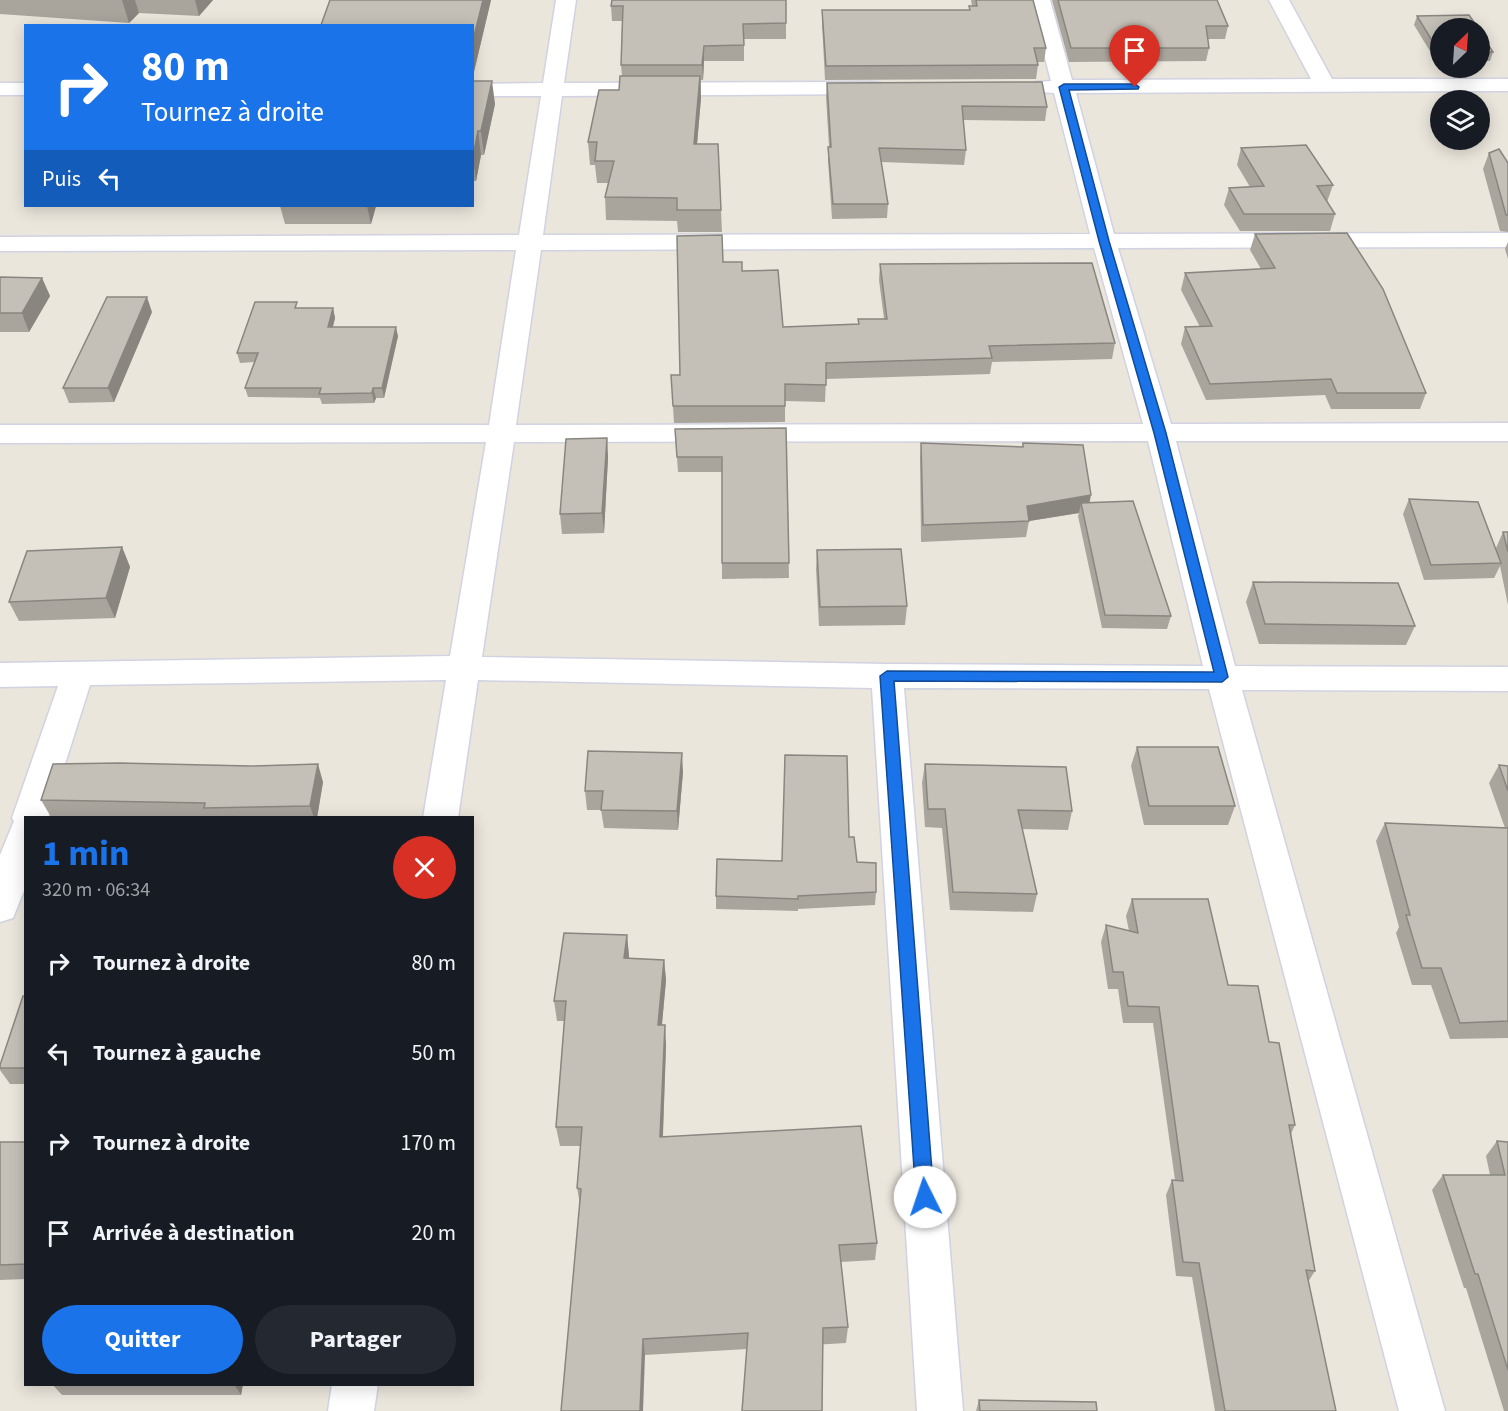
<!DOCTYPE html>
<html lang="fr">
<meta charset="utf-8">
<style>
body{margin:0;font-family:"Source Sans 3",sans-serif;background:#242831;color:#f1f3f6;height:100vh;display:flex;flex-direction:column;font-size:22px;white-space:nowrap}
*{box-sizing:border-box;margin:0}
p{font-size:20px;color:#9ea1a6}
.icon{flex:none;width:33px;height:33px;fill:none;stroke:currentColor;stroke-width:2;stroke-linecap:round;stroke-linejoin:round}
.map{position:relative;flex:1;overflow:hidden}
.panel{position:absolute;left:24px;top:816px;width:450px;height:570px;display:flex;flex-direction:column;background:#171b24;border-radius:0px;box-shadow:0 3px 15px #0003}
.panel>*{flex:none}
.top-card{position:absolute;left:24px;top:24px;width:450px;height:183px;border-radius:0px;box-shadow:0 3px 15px #0003;background:#1a73e8;color:#fff;overflow:hidden}
.needle{width:39px;rotate:25deg}
.controls{position:absolute;left:1430px;top:18px;display:grid;gap:12px}
.controls a{display:grid;place-items:center;width:60px;height:60px;border-radius:50%;background:#171b24;box-shadow:0 3px 15px #0003;font-size:30px}
.pin{position:absolute;display:grid;place-items:center;width:51px;height:51px;color:#fff;margin:-62px -26px;border-radius:50% 50% 50% 0;rotate:-45deg;box-shadow:0 0 6px #0007}
.pin .icon{rotate:45deg}
.me{position:absolute;width:66px;margin:-33px;rotate:356deg;stroke-linejoin:round;filter:drop-shadow(0 0 4px #0008)}
.turn{display:flex;align-items:center;gap:21px;height:126px;padding:0 18px;font-size:27px}
.turn .icon{width:78px;height:78px;stroke-width:2.5}
.turn b{display:block;font-size:42px;line-height:51px}
.then{display:flex;align-items:center;height:57px;padding:0 18px;background:#0003;gap:12px;font-size:22px}
.round{display:grid;place-items:center;flex:none;width:63px;height:63px;border-radius:32px;background:#242831}
.summary{display:flex;align-items:center;justify-content:space-between;height:102px;padding:0 18px}
h1{font-size:36px;font-weight:700;line-height:45px;color:#1a73e8}
.button{display:flex;gap:12px;margin-top:auto;padding:12px 18px}
.button a{flex:1;height:69px;border-radius:36px;background:#1a73e8;color:#fff;font-size:24px;font-weight:700;line-height:69px;text-align:center}
.button a+a{background:#242831;color:#f1f3f6}
ul{padding:0;list-style:none}
li{display:flex;align-items:center;gap:18px;height:90px;padding:0 18px}
li div{flex:1}
li b{display:block;font-size:22px}
li em{font-style:normal}
.map>svg:first-child{display:block}
.lines{fill:none;stroke-linecap:round;stroke-linejoin:round}
.minor-casing{stroke:#d1d2e2;stroke-width:3}
.minor{fill:#fff;fill-rule:evenodd}
.wall{fill:#a9a59d}
.shaded-wall{fill:#898680}
.building{fill:#c4c0b7;stroke:#898680;stroke-width:1.5}
.route{fill:#1a73e8;stroke:#114b97;stroke-width:1.5}
</style>
<div class="map">
<svg width="1508" height="1411" viewBox="0 0 1508 1411">
<rect width="100%" height="100%" fill="#ebe6dc"/>
<g class="lines">
<defs>
<g id="minor">
<path d="M556 0H576L564 83 873 82 881 83 884 88 881 93 873 94 562 96 543 235 1090 234 1054 93 1036 92 1033 87 1036 82 1051 81 1030 0H1050L1072 80 1311 79 1269 0H1289L1332 79H1508V91L1076 93 1114 234 1508 233V247L1118 248 1171 424 1508 423V441H1176L1235 666 1508 667V691L1242 690 1445 1411H1399L1209 689 904 688 963 1411H917L872 688 478 680 458 818H423L446 680 90 685 48 818H26V886L13 918 0 922V855L14 821 12 818 58 686 0 687V663L450 656 486 442 0 443V425H489L516 250 0 251V237L519 235 541 96H472V84L543 83ZM1094 248 1143 424 516 425 541 250ZM1148 441 1203 666 887 664 482 657 514 442Z"/>
<rect x="0" y="83" width="26" height="12"/>
<polygon points="332,1384 378,1384 374,1411 328,1411"/>
</g>
</defs>
<!-- minor casing -->
<use href="#minor" class="minor-casing"/>
<!-- minor -->
<use href="#minor" class="minor"/>
</g>
<!-- wall -->
<g class="wall">
<polygon points="0,0 213,0 199,16 139,13 129,23 0,14"/>
<polygon points="491,0 472,80 472,26 321,25"/>
<polygon points="786,0 786,39 744,39 744,61 704,61 703,80 701,80 701,98 697,144 721,210 722,232 678,232 677,221 606,220 605,197 608,183 597,183 595,165 590,165 588,142 619,90 622,76 621,65 622,21 612,21 611,6"/>
<polygon points="971,0 1033,0 1046,48 1044,62 1037,62 1038,65 1036,79 825,80 822,24 822,10 969,10 969,6 972,6"/>
<polygon points="1052,0 1217,0 1228,26 1225,39 1208,39 1209,48 1206,61 1069,62"/>
<polygon points="1417,16 1440,28 1440,61 1436,61 1414,25"/>
<polygon points="1479,31 1493,52 1490,61 1479,61"/>
<polygon points="472,81 495,104 484,155 481,155 476,181 472,181"/>
<polygon points="827,83 1047,107 1045,121 963,120 966,150 964,165 881,162 888,204 887,218 832,219 828,161 828,147 829,147 826,97"/>
<polygon points="1241,148 1333,185 1327,202 1335,214 1330,231 1240,231 1224,205 1229,188 1250,187 1237,165"/>
<polygon points="1489,153 1508,163 1508,232 1500,231 1483,169"/>
<polygon points="280,206 376,206 371,224 285,224"/>
<polygon points="1255,234 1426,393 1420,409 1331,409 1325,395 1206,400 1181,344 1185,327 1200,327 1181,290 1185,273 1261,269 1250,250"/>
<polygon points="1508,242 1508,259 1505,249"/>
<polygon points="723,262 742,271 783,327 858,324 858,319 884,319 879,280 880,264 1115,343 1112,359 992,362 990,374 826,379 825,402 785,401 785,422 674,423 671,375 680,375"/>
<polygon points="0,277 42,278 50,296 29,332 0,332"/>
<polygon points="299,308 333,308 335,318 333,327 398,336 384,398 376,398 374,403 322,404 320,398 248,397 245,388 254,362 240,363 237,353"/>
<polygon points="152,312 114,402 69,403 63,388"/>
<polygon points="786,428 789,578 722,579 722,472 678,472 675,429"/>
<polygon points="607,438 608,458 604,533 562,534 560,514"/>
<polygon points="921,443 1022,447 1023,443 1089,502 1171,616 1167,629 1102,628 1078,516 1079,513 1029,521 1026,537 921,542 920,459"/>
<polygon points="1409,499 1496,548 1503,532 1508,532 1508,605 1500,566 1494,578 1424,580 1403,514"/>
<polygon points="122,547 130,567 115,618 19,621 9,602"/>
<polygon points="817,550 907,606 905,625 819,626 816,569"/>
<polygon points="1253,582 1415,626 1406,645 1259,644 1246,602"/>
<polygon points="1137,747 1235,806 1228,825 1144,825 1131,766"/>
<polygon points="925,764 1072,811 1068,830 1022,829 1037,894 1033,912 950,910 942,828 925,827 922,783"/>
<polygon points="1499,765 1508,766 1508,1038 1450,1039 1431,985 1412,985 1396,933 1399,927 1376,841 1385,823 1505,828 1489,783"/>
<polygon points="683,772 678,830 604,828 601,810 587,810 585,791"/>
<polygon points="323,782 317,818 51,817 41,800"/>
<polygon points="849,837 857,862 876,892 875,905 798,909 798,911 716,909 716,896 782,861"/>
<polygon points="1132,899 1228,985 1269,1042 1295,1125 1291,1134 1315,1271 1308,1282 1336,1411 1215,1411 1192,1277 1176,1276 1166,1195 1172,1180 1175,1180 1153,1023 1123,1023 1118,989 1108,989 1101,942 1106,925 1129,931 1126,916"/>
<polygon points="627,935 629,958 664,960 666,980 662,1025 666,1045 663,1137 877,1243 875,1260 841,1262 848,1327 846,1343 645,1355 580,1204 577,1188 581,1146 560,1146 556,1127 564,1021 557,1021 554,1001"/>
<polygon points="26,996 26,1084 10,1084 0,1070 0,1065"/>
<polygon points="1497,1141 1508,1142 1508,1411 1504,1411 1466,1288 1464,1288 1432,1190 1443,1175 1490,1175 1486,1156"/>
<polygon points="0,1142 26,1142 26,1279 0,1280"/>
<polygon points="52,1384 243,1384 241,1395 62,1395"/>
<polygon points="979,1400 1097,1411 976,1411"/>
</g>
<!-- shaded-wall -->
<g class="shaded-wall">
<polygon points="122,0 135,0 139,13 129,23"/>
<polygon points="195,0 213,0 199,16"/>
<polygon points="483,0 491,0 472,80 472,44"/>
<polygon points="704,46 704,61 703,80 702,65"/>
<polygon points="700,76 701,98 695,167 694,144"/>
<polygon points="492,81 495,104 484,155 481,131"/>
<polygon points="478,131 481,155 476,181 473,157"/>
<polygon points="367,206 376,206 371,224"/>
<polygon points="42,278 50,296 29,332 22,313"/>
<polygon points="147,297 152,312 114,402 108,388"/>
<polygon points="333,308 335,318 330,337 328,327"/>
<polygon points="396,327 398,336 384,398 382,388"/>
<polygon points="373,388 376,398 374,403 372,393"/>
<polygon points="607,438 608,458 604,533 602,513"/>
<polygon points="1091,495 1088,511 1081,503 1079,513 1029,521 1027,506"/>
<polygon points="122,547 130,567 115,618 106,598"/>
<polygon points="682,753 683,772 678,830 677,811"/>
<polygon points="318,764 323,782 317,818 314,818 310,806"/>
<polygon points="627,935 629,956 626,978 624,958"/>
<polygon points="664,960 666,980 660,1045 658,1025"/>
<polygon points="665,1025 666,1045 662,1156 660,1137"/>
<polygon points="643,1339 645,1355 643,1411 640,1411"/>
<polygon points="234,1384 243,1384 241,1395"/>
</g>
<!-- building -->
<g class="building">
<polygon points="330,0 483,0 472,44 472,26 321,25"/>
<polygon points="612,0 786,0 786,23 743,24 744,45 704,46 702,65 621,65 623,6 611,6"/>
<polygon points="976,0 1033,0 1046,48 1034,48 1038,65 826,66 822,10 970,10 969,6 977,6"/>
<polygon points="1058,0 1217,0 1228,26 1206,26 1209,48 1071,48"/>
<polygon points="1469,15 1478,28 1440,28 1440,52 1439,52 1417,16"/>
<polygon points="1479,31 1493,52 1479,52"/>
<polygon points="620,76 700,76 694,144 718,144 721,210 677,210 677,198 605,197 614,161 595,161 597,142 588,142 599,90 619,90"/>
<polygon points="472,81 492,81 481,131 478,131 473,157"/>
<polygon points="1042,82 1047,107 962,106 966,150 879,148 888,204 833,204 828,147 831,147 827,83"/>
<polygon points="1306,145 1333,185 1317,186 1335,214 1244,214 1229,188 1264,186 1241,148"/>
<polygon points="1499,149 1508,163 1508,215 1506,215 1489,153"/>
<polygon points="1347,233 1383,289 1426,393 1337,393 1331,379 1210,384 1185,327 1212,326 1185,273 1275,268 1255,234"/>
<polygon points="722,235 723,262 742,262 742,271 778,270 783,327 859,324 858,319 887,319 880,264 1092,263 1115,343 989,346 992,358 826,363 826,385 785,384 785,406 673,406 671,375 680,375 677,236"/>
<polygon points="0,277 42,278 22,313 0,313"/>
<polygon points="107,297 147,297 108,388 63,388"/>
<polygon points="255,302 297,302 295,308 333,308 328,327 396,327 382,388 373,388 372,393 319,394 321,388 245,388 258,353 237,353"/>
<polygon points="786,428 789,563 722,563 722,457 677,457 675,429"/>
<polygon points="607,438 602,513 560,514 566,439"/>
<polygon points="921,443 1023,447 1023,443 1083,445 1091,495 1027,506 1029,521 923,525"/>
<polygon points="1409,499 1478,502 1501,563 1431,565"/>
<polygon points="1133,501 1171,616 1105,615 1081,503"/>
<polygon points="1503,532 1508,532 1508,552"/>
<polygon points="122,547 106,598 9,602 27,551"/>
<polygon points="901,549 907,606 820,607 817,550"/>
<polygon points="1253,582 1398,583 1415,626 1265,624"/>
<polygon points="1137,747 1218,747 1235,806 1149,806"/>
<polygon points="588,751 682,753 677,811 601,810 603,791 585,791"/>
<polygon points="785,755 847,756 849,837 854,837 857,862 876,863 876,892 798,896 798,899 716,896 717,859 782,861"/>
<polygon points="119,763 250,766 318,764 310,806 204,808 205,803 41,800 53,764"/>
<polygon points="925,764 1066,767 1072,811 1018,810 1037,894 953,892 945,809 928,809"/>
<polygon points="1499,765 1508,766 1508,791"/>
<polygon points="1385,823 1508,828 1508,1021 1460,1023 1441,968 1422,968 1406,915 1410,915"/>
<polygon points="1132,899 1208,899 1228,985 1258,986 1269,1042 1279,1043 1295,1125 1289,1125 1315,1271 1306,1270 1336,1411 1225,1411 1199,1263 1183,1262 1172,1180 1183,1181 1159,1007 1128,1006 1123,972 1113,972 1106,925 1138,933"/>
<polygon points="564,933 627,935 624,958 664,960 658,1025 665,1025 660,1137 861,1126 877,1243 839,1245 848,1327 823,1328 822,1411 742,1411 748,1333 643,1339 640,1411 561,1411 581,1189 577,1188 582,1127 556,1127 566,1001 554,1001"/>
<polygon points="23,996 26,996 26,1068 0,1068 0,1065"/>
<polygon points="1497,1141 1508,1142 1508,1370 1478,1274 1475,1274 1443,1175 1505,1175"/>
<polygon points="0,1142 26,1142 26,1264 0,1265"/>
<polygon points="979,1400 1096,1402 1097,1411 980,1411"/>
</g>
<!-- route -->
<polygon class="route" points="1135,84 1139,87 1138,89 1069,90 1109,241 1166,433 1228,677 1222,682 894,681 934,1197 931,1203 925,1206 919,1203 916,1197 880,676 887,671 1214,672 1154,433 1099,241 1059,87 1064,84"/>
</svg>
<div class="controls">
<a><svg class="needle" viewBox="-14 -14 28 28"><path d="M0-13l5 13h-10z" fill="#e53935"/><path d="M0 13l5-13h-10z" fill="#9ea1a6"/></svg></a>
<a><svg class="icon" aria-label="layers" viewBox="0 0 24 24"><path d="M12 4l9 5-9 5-9-5zM3 14l9 5 9-5"/></svg></a>
</div>
<div class="pin" style="left:1135px;top:87px;background:#d93025"><svg class="icon" aria-label="arrive" viewBox="0 0 24 24"><path d="M6 21V4h12l-3 4 3 4H6"/></svg></div>
<svg class="me" style="left:925px;top:1197px" viewBox="-20 -20 40 40"><circle r="19" fill="#fff"/><path d="M0-13L10 11 0 6-10 11z" fill="#1a73e8"/></svg>
<div class="top-card">
<div class="turn"><svg class="icon" aria-label="right" viewBox="0 0 24 24"><path d="M7 20v-9h11M14 6l5 5-5 5"/></svg><div><b>80 m</b>Tournez à droite</div></div>
<div class="then">Puis<svg class="icon" aria-label="left" viewBox="0 0 24 24"><path d="M17 20v-9H6M10 6l-5 5 5 5"/></svg></div>
</div>
<section class="panel">
<div class="summary"><div><h1>1 min</h1><p>320 m · 06:34</p></div><a class="round" style="background:#d93025;color:#fff"><svg class="icon" aria-label="close" viewBox="0 0 24 24"><path d="M6 6l12 12M18 6L6 18"/></svg></a></div>
<ul>
<li><svg class="icon" aria-label="right" viewBox="0 0 24 24"><path d="M7 20v-9h11M14 6l5 5-5 5"/></svg><div><b>Tournez à droite</b></div><em>80 m</em></li>
<li><svg class="icon" aria-label="left" viewBox="0 0 24 24"><path d="M17 20v-9H6M10 6l-5 5 5 5"/></svg><div><b>Tournez à gauche</b></div><em>50 m</em></li>
<li><svg class="icon" aria-label="right" viewBox="0 0 24 24"><path d="M7 20v-9h11M14 6l5 5-5 5"/></svg><div><b>Tournez à droite</b></div><em>170 m</em></li>
<li><svg class="icon" aria-label="arrive" viewBox="0 0 24 24"><path d="M6 21V4h12l-3 4 3 4H6"/></svg><div><b>Arrivée à destination</b></div><em>20 m</em></li>
</ul>
<div class="button"><a>Quitter</a><a>Partager</a></div>
</section>
</div>
